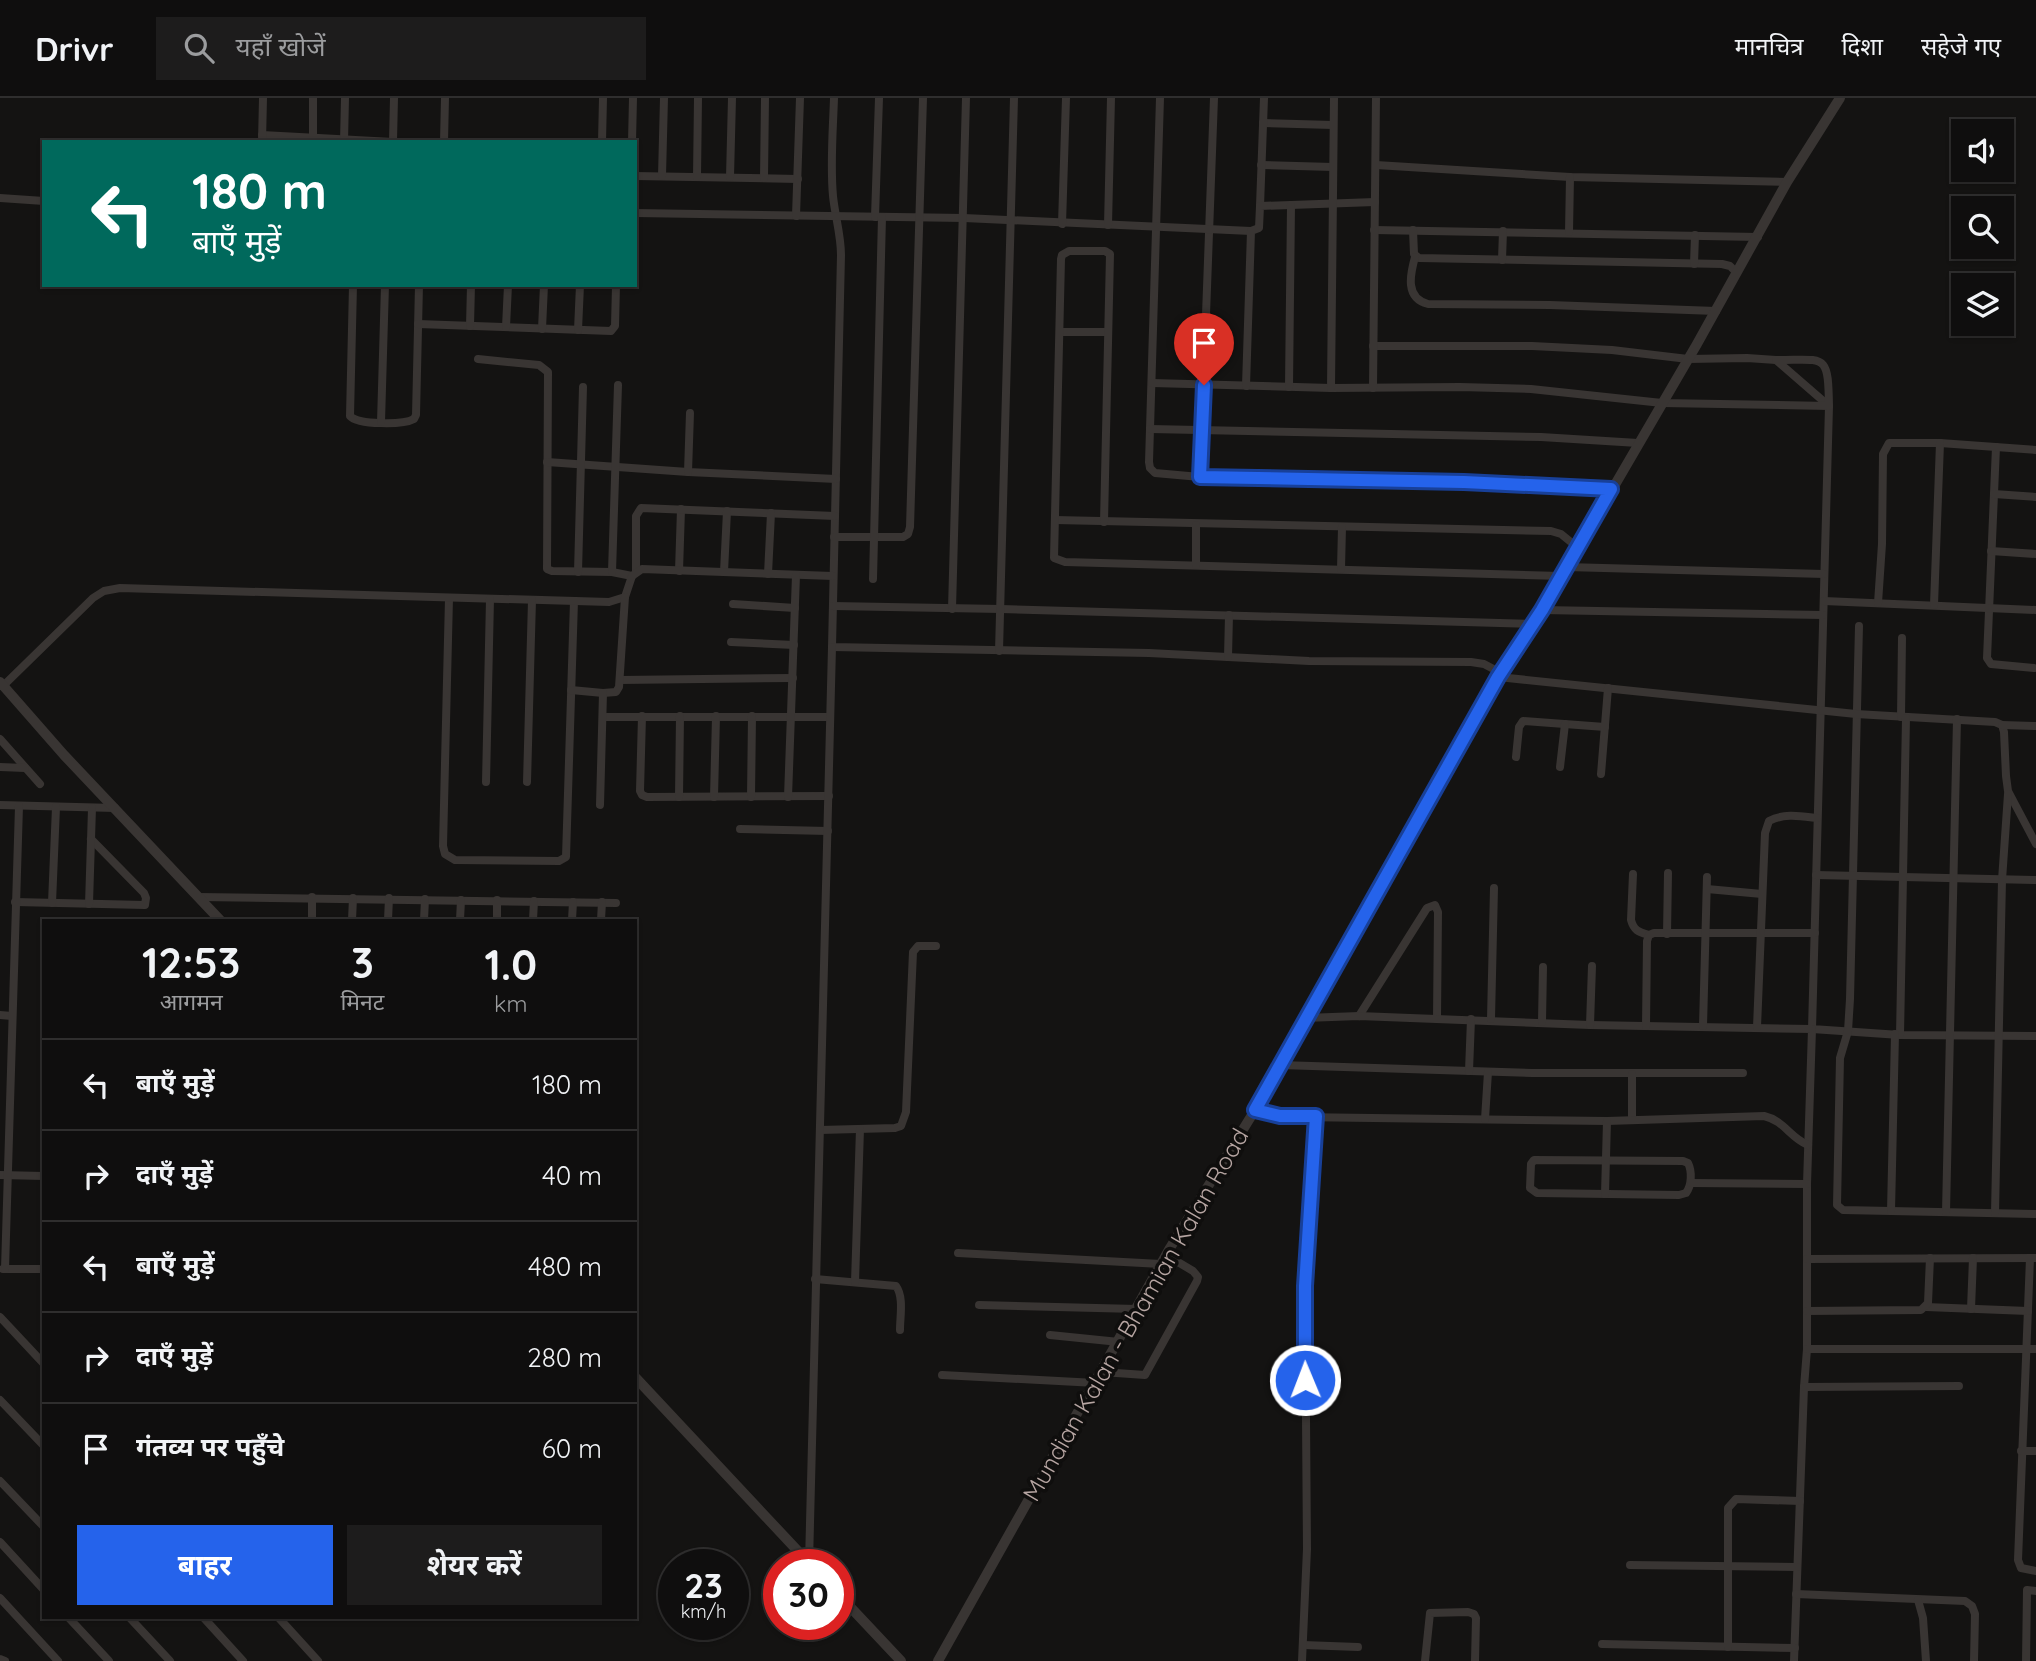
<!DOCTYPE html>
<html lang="hi">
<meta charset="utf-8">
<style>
body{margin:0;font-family:Quicksand,"Noto Sans Devanagari",sans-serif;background:#1d1c1c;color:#f1f3f6;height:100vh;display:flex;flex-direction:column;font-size:26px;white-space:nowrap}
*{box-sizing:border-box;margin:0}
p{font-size:23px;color:#9b9c9e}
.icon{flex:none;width:38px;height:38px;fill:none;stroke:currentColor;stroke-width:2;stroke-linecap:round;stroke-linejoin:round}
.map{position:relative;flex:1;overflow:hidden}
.drawer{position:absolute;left:42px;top:821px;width:595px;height:700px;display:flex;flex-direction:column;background:#0f0e0e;border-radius:0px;box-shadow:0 2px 5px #0004,0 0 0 2px #2f2e2e}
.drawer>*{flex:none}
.top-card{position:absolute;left:42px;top:42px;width:595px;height:147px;border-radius:0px;box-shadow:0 2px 5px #0004,0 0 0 2px #2f2e2e;background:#00695c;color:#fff;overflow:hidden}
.controls{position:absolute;left:1951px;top:21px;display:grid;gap:14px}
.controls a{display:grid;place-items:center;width:63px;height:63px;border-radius:0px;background:#0f0e0e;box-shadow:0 2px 5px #0004,0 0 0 2px #2f2e2e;font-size:35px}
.speed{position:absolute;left:658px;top:1451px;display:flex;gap:14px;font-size:35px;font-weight:700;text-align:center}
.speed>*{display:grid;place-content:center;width:91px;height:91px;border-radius:50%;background:#0f0e0e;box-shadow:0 2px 5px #0004,0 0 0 2px #2f2e2e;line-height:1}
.speed small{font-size:18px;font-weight:400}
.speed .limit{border:10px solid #d22;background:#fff;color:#111}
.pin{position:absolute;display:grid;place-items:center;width:60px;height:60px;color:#fff;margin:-72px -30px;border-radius:50% 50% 50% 0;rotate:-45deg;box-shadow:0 0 7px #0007}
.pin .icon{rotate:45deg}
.me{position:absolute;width:77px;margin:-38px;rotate:359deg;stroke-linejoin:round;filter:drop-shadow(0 0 5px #0008)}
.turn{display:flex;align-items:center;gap:24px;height:147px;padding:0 35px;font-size:32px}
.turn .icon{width:91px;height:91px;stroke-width:2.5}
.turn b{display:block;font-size:49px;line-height:60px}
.eta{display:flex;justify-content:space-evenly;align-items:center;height:119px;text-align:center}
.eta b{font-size:42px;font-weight:700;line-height:49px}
.action{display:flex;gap:14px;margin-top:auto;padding:14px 35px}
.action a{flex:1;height:80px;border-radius:0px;background:#2563eb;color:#fff;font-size:28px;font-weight:700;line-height:80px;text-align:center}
.action a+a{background:#1d1c1c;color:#f1f3f6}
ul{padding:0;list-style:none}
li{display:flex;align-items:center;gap:21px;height:91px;padding:0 35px;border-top:2px solid #2f2e2e}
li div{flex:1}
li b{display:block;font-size:26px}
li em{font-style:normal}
header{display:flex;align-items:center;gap:42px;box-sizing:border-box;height:98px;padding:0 35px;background:#0f0e0e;border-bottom:2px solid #2f2e2e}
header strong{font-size:33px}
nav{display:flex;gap:38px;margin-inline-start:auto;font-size:24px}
.search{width:490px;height:63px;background:#1d1c1c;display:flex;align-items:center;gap:18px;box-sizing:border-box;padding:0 24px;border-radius:0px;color:#9b9c9e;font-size:26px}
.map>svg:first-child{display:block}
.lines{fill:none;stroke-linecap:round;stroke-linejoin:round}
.minor{stroke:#393533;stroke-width:8}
.tertiary{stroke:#393533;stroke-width:10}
.route-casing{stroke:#184099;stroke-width:18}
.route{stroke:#2563eb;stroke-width:12}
.labels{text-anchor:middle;stroke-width:7;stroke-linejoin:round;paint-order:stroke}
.street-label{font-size:24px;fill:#b6a5a2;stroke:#0f0e0d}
</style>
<header>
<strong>Drivr</strong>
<div class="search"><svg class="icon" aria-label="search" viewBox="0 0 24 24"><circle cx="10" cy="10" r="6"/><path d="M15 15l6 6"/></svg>यहाँ खोजें</div>
<nav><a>मानचित्र</a><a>दिशा</a><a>सहेजे गए</a></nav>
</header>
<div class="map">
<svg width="2036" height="1563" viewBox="0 0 2036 1563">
<rect width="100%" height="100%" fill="#141312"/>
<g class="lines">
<!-- minor -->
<g class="minor">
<path d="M834 0C833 32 830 66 833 98 835 118 841 137 841 157L832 549 1149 555 1309 563 1471 564 1484 566 1501 575"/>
<polyline points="1160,0 1149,364 1150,370 1155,375 1200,379"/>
<polyline points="1214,0 1200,379 1464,384 1611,391"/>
<polyline points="1263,25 1333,27"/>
<polyline points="262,37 393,44"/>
<polyline points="393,43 394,0"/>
<polyline points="262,44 263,0"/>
<polyline points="313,44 313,0"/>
<polyline points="344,44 345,0"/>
<polyline points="444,44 445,0"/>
<polyline points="602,44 603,0"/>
<polyline points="632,44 633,0"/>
<polyline points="1261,67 1333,69"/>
<polyline points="1376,67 1570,79 1787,84"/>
<polyline points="635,78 798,81"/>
<polyline points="662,78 664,0"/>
<polyline points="697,79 698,0"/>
<polyline points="730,79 732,0"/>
<polyline points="764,80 765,0"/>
<polyline points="0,100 44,103"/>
<polyline points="1260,108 1264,0"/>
<polyline points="635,115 964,120 1251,133"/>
<polyline points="796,118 800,0"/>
<polyline points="875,119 879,0"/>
<polyline points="1062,126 1066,0"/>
<polyline points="1108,127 1111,0"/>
<polyline points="1374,132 1758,139"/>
<polyline points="1413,132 1414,156 1419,160 1722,166 1730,168 1737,175"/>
<polyline points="1569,134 1570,79"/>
<path d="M1415 159C1410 177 1405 200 1428 206L1550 207 1716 213"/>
<polyline points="1502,162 1503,133"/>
<polyline points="1694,166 1695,137"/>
<path d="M353 187 350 318C358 327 403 327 414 321L416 317 419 187"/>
<polyline points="418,226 611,233 615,228 616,187"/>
<polyline points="470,228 471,187"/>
<polyline points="506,229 508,187"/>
<polyline points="542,231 544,187"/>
<polyline points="578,232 580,187"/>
<polyline points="1060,234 1108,234"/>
<polyline points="1373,248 1532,248 1612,252 1688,261 1747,260 1776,262 1829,308 1812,931 1900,937 2036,938"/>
<polyline points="478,261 539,267 548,274 547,471 552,473 612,474 632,478"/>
<path d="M1152 285 1331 290 1460 289 1531 291 1662 305 1829 308C1828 254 1826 262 1776 262"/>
<polyline points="1246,288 1251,133 1259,130 1260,108 1375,104"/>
<polyline points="1289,289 1291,107"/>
<polyline points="1331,290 1334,0"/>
<polyline points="1373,290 1376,0"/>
<polyline points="381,324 385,187"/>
<polyline points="1150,331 1541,339 1638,345"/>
<polyline points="1996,349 1987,560 1991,566 2034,570"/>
<polyline points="547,364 688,374 836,381"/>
<polyline points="688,374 690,315"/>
<polyline points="1994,396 2036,399"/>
<polyline points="1055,422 1551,433 1561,436 1577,449"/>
<polyline points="1104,424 1110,156 1105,153 1069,153 1062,157 1061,161 1054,460 1065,464 1561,478"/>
<polyline points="834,439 903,439 908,436 910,429 923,0"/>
<polyline points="1991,453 2036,456"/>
<polyline points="1196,467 1196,427"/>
<polyline points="1566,469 1824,476"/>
<polyline points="1341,471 1342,429"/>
<polyline points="679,473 681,411"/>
<polyline points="578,474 583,289"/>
<polyline points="612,474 618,287"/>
<polyline points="636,474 636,418 641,410 835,418"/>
<polyline points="724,474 727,413"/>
<polyline points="768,476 771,415"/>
<polyline points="873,481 882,119"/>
<polyline points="449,500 443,748 445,756 455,762 559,763 566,759 574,503"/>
<polyline points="1824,503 2036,512"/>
<polyline points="1878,505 1882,446 1883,356 1889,345 1940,345 2036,352"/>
<polyline points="733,506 795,510"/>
<polyline points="1934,507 1940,345"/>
<polyline points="833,508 1001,511 1533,526"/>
<polyline points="952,511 966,0"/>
<polyline points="1542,512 1823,517"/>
<polyline points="1859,528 1850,901 1848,933 1840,960 1837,1107 1843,1112 2036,1116"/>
<polyline points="731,544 794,547"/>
<polyline points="999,553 1014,0"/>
<polyline points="1228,559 1229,517"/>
<polyline points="1498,579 1856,616 1995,624 2002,627 2004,634 2006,678 2008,693 2036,746"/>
<polyline points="620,582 793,580"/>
<polyline points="1,588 3,588 93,500 104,493 120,490 609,504 625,499 632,478 642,471 833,478"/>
<polyline points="571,592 603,595 616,594 619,589 625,499"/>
<polyline points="642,618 640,693 642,697 647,699 829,698"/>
<polyline points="603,619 830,619"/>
<polyline points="1901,619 1902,540"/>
<polyline points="2002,627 2036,628"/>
<polyline points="0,641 40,686"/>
<polyline points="1516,659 1519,629 1523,623 1605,629"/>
<polyline points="0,669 25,670"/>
<polyline points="1560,669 1565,626"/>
<polyline points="1601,676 1608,590"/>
<polyline points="486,684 490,501"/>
<polyline points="527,684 532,502"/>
<polyline points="679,699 680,618"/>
<polyline points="714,699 716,618"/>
<polyline points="751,699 752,618"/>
<polyline points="788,699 796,477"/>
<polyline points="0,707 115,710"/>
<polyline points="600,707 603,595"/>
<polyline points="740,731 828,733"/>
<path d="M1633 776 1631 822C1634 833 1639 834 1649 837"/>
<polyline points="1816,777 2036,782"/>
<polyline points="1707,791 1762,796"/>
<polyline points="198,799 616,805"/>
<polyline points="15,804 145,807 146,800 144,795 91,741"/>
<polyline points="52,805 56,709"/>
<polyline points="89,806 92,710"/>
<polyline points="312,822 312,799"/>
<polyline points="352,822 353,800"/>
<polyline points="388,822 389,800"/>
<polyline points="424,822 425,801"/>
<polyline points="460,822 461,802"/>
<polyline points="497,822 497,802"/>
<polyline points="533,822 534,803"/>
<polyline points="572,822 573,804"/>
<polyline points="601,822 602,804"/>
<polyline points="1667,836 1668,775"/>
<polyline points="0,917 12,918"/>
<polyline points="1359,918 1427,810 1435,807 1438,814 1437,921"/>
<polyline points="1305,920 1359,918 1590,927 1812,931 1807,1086 1807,1251 1804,1289 1794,1563"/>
<polyline points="1491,921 1494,790"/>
<polyline points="1542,924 1543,869"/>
<polyline points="1590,927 1592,868"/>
<polyline points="1646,928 1647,843 1649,837 1654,835 1815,835"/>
<polyline points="1703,928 1707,779"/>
<path d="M1757 929 1765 735 1769 723C1784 715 1800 718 1817 720"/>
<polyline points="1900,937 1906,620"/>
<polyline points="1280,967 1532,975 1743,975"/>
<polyline points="1469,973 1471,921"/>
<polyline points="1632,976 1632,1022"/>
<path d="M1255 1012 1280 1018 1296 1019 1607 1023 1764 1018C1785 1023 1789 1039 1808 1047"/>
<polyline points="1485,1021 1488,974"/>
<polyline points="820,1032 895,1030 901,1028 906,1014 913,854 918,848 936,848"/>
<path d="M1534 1062 1683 1063 1688 1065C1692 1073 1692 1087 1686 1095L1679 1097 1537 1095 1530 1090 1531 1066Z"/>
<polyline points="0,1077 44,1078"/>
<polyline points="1691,1085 1807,1086"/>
<polyline points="1605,1096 1607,1023"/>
<polyline points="1891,1113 1895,936"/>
<polyline points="1946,1114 1957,621"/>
<polyline points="1995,1115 2002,782 2008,696"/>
<polyline points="958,1155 1161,1166"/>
<polyline points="2030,1160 2018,1462 2021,1470 2036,1473"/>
<polyline points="1807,1161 2036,1160"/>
<polyline points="3,1171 44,1171"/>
<polyline points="5,1171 19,708"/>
<path d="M815 1181 896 1188C904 1199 900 1218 900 1232"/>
<polyline points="855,1184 860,1031"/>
<polyline points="979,1207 1137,1211"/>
<polyline points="1926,1209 2028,1213"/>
<polyline points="1971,1211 1973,1160"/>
<polyline points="1807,1213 1921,1212 1928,1205 1930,1160"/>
<polyline points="0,1219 44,1266"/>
<polyline points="1050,1237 1119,1244"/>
<polyline points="1807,1251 2036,1251"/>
<polyline points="1102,1274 1145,1277 1197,1183 1198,1179 1193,1173 1166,1157"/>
<polyline points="942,1277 1096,1285"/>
<polyline points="1804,1289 1959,1288"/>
<polyline points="0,1302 44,1348"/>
<polyline points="2021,1353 2036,1353"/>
<polyline points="0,1383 44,1429"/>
<polyline points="0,1444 44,1492"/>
<polyline points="809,1465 832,549"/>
<polyline points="1630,1467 1797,1469"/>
<polyline points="1796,1496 1965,1503 1972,1508 1975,1516 1974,1563"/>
<polyline points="0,1500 58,1563"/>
<polyline points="1918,1502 1923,1520 1926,1563"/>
<polyline points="68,1519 109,1563"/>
<polyline points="129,1519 170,1563"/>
<polyline points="203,1519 243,1563"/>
<polyline points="278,1519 318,1563"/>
<polyline points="1602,1546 1795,1550"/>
<polyline points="1303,1547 1358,1549"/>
<polyline points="1728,1549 1728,1410 1736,1401 1800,1403"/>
<polyline points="0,1561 5,1563"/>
<polyline points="1302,1563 1307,1451 1305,1188 1316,1018"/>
<polyline points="1425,1563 1430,1515 1468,1514 1474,1516 1476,1520 1475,1563"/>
<polyline points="2026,1563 2027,1492 2036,1493"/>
</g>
<!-- tertiary -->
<g class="tertiary">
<polyline points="0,584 64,657 220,822"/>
<polyline points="635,1279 810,1466"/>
<polyline points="838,1496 901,1563"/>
<polyline points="938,1563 1170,1150 1255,1012 1498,579 1542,512 1697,246 1787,84 1840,0"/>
</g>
</g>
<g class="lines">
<defs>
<polyline id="route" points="1204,287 1200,379 1464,384 1611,391 1542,512 1498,579 1255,1012 1280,1018 1316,1018 1305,1188 1305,1282"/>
</defs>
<!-- route casing -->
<use href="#route" class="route-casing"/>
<!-- route -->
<use href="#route" class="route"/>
</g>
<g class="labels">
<!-- street labels -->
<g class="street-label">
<text transform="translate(1136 1217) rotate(-60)" y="8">Mundian Kalan - Bhamian Kalan Road</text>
</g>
</g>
</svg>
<div class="controls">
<a><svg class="icon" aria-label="sound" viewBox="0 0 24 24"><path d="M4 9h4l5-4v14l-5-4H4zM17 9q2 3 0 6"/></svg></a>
<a><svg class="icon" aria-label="search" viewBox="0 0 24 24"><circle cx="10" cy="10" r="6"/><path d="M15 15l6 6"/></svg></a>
<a><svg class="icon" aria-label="layers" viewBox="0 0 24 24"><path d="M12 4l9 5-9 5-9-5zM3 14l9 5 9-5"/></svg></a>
</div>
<div class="speed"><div>23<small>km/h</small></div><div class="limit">30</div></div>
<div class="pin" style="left:1204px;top:287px;background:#d93025"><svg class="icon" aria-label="arrive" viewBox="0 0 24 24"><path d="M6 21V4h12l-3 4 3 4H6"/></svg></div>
<svg class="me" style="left:1305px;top:1282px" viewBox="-20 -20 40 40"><circle r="17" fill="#2563eb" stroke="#fff" stroke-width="3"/><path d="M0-11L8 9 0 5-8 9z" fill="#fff"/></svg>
<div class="top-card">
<div class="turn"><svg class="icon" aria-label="left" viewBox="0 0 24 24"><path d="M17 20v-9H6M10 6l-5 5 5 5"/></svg><div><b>180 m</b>बाएँ मुड़ें</div></div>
</div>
<section class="drawer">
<div class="eta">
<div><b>12:53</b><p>आगमन</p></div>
<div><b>3</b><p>मिनट</p></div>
<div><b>1.0</b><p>km</p></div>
</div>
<ul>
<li><svg class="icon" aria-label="left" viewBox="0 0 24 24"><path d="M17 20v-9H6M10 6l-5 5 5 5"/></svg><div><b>बाएँ मुड़ें</b></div><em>180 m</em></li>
<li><svg class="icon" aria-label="right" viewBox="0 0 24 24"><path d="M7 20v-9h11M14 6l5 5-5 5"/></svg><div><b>दाएँ मुड़ें</b></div><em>40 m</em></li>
<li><svg class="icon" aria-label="left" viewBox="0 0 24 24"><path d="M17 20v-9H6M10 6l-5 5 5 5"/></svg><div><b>बाएँ मुड़ें</b></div><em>480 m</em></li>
<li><svg class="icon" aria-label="right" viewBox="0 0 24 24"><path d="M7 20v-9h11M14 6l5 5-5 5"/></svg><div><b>दाएँ मुड़ें</b></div><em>280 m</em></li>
<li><svg class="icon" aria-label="arrive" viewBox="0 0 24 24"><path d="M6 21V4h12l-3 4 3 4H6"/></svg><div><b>गंतव्य पर पहुँचे</b></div><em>60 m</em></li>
</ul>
<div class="action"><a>बाहर</a><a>शेयर करें</a></div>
</section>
</div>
